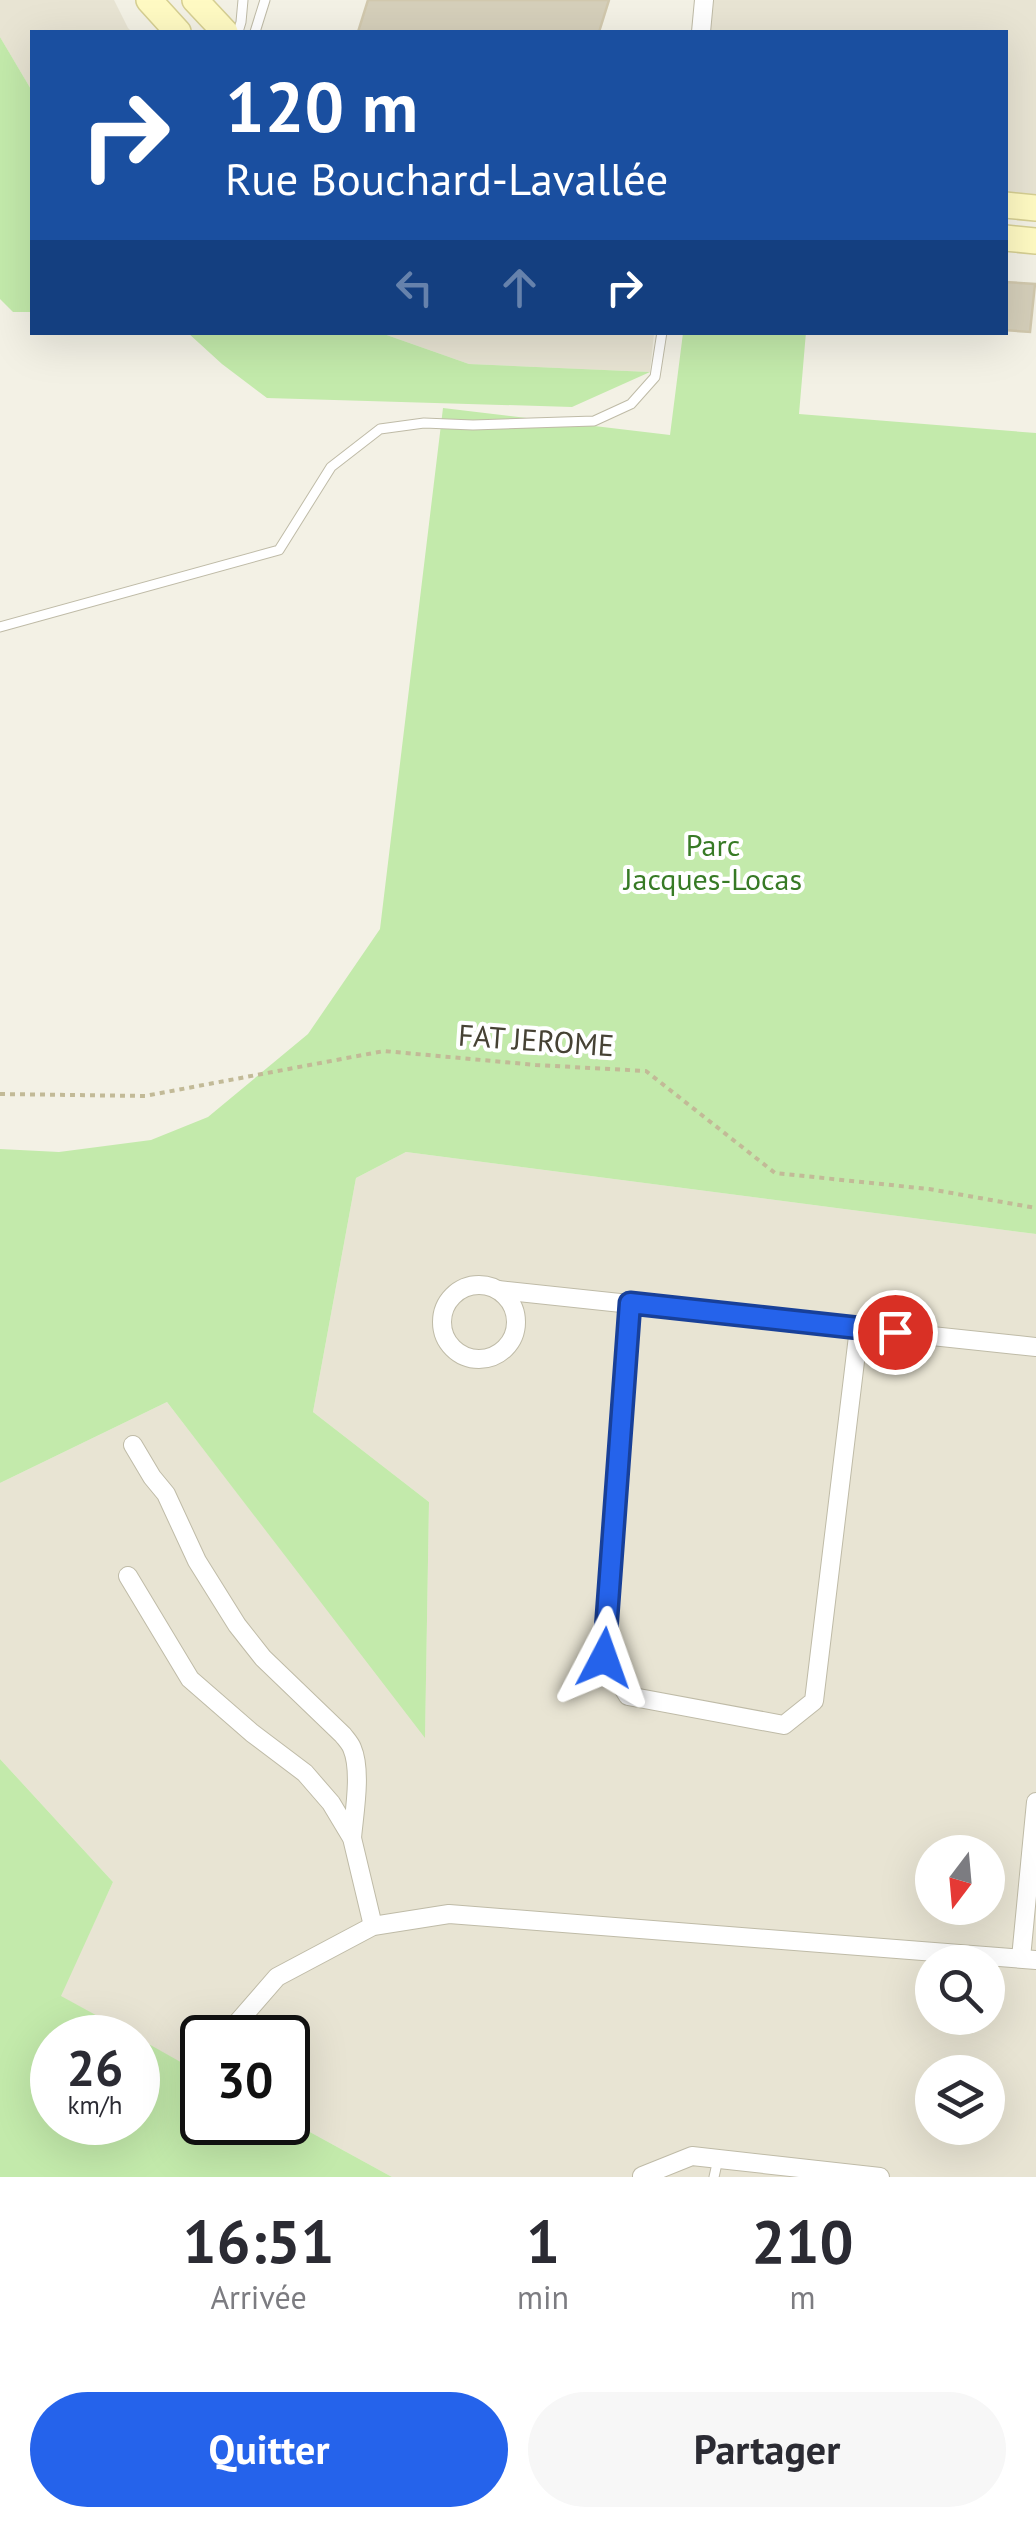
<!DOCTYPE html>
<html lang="fr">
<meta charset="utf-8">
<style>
body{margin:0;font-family:"PT Sans",sans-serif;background:#f7f7f7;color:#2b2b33;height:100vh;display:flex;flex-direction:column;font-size:38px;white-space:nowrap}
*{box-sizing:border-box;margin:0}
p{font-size:32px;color:#7c7c81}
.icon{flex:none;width:55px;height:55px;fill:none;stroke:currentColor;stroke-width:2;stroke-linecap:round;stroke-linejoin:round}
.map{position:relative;height:2177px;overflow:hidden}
.details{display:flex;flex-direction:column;background:#fff;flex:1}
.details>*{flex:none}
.top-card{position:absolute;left:30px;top:30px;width:978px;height:305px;border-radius:0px;box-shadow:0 10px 40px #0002;background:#1a4fa0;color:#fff;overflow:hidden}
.needle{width:65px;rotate:196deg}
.controls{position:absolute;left:915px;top:1835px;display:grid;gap:20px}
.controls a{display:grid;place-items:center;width:90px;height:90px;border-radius:50%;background:#fff;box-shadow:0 10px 40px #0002;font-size:50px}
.speed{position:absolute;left:30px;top:2015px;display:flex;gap:20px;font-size:50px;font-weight:700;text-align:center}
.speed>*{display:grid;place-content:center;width:130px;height:130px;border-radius:50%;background:#fff;box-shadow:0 10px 40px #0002;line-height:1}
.speed small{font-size:25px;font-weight:400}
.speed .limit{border:5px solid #111;border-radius:15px;background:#fff;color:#111}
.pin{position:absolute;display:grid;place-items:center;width:85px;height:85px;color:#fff;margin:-42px;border:5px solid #fff;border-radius:50%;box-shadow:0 2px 10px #0007}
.me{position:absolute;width:110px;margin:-55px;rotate:4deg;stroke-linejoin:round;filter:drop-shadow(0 0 8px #0008)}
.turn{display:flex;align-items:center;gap:35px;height:210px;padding:0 30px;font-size:45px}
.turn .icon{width:130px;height:130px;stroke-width:2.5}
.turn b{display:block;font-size:70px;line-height:85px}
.lanes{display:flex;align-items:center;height:95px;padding:0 30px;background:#0003;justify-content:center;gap:50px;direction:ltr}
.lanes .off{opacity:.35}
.eta{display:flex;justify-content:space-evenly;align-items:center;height:170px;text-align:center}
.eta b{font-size:60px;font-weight:800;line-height:70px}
.primary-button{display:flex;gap:20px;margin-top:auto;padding:20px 30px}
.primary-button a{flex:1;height:115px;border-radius:60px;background:#2563eb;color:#fff;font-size:40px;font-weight:800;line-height:115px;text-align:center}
.primary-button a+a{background:#f7f7f7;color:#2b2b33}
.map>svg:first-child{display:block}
.residential{fill:#e8e4d3;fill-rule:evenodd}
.green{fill:#c3eaab}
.building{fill:#d5cfba;stroke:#d1c8ad;stroke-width:2.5}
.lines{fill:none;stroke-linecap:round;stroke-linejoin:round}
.lane-casing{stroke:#bfbba7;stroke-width:11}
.street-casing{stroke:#bfbba7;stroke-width:20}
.secondary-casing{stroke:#d6cf92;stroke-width:28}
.path{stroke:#c2ba97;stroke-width:4;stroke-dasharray:5 5;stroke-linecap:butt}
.lane{stroke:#fff;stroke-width:9}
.street{stroke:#fff;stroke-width:18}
.secondary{stroke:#fffac3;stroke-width:25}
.route-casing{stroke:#184099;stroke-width:25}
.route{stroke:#2563eb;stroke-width:18}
.labels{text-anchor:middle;stroke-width:8;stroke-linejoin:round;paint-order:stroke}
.park-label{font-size:30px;fill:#377a25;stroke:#fff}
.street-label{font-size:30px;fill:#464234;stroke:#fff}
</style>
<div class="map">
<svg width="1036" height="2177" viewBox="0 0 1036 2177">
<rect width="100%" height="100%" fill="#f3f1e5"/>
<!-- residential -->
<g class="residential">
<polygon points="0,0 114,0 128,28 132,32 32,32 32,91 0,37"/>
<polygon points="709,0 1036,0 1036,201 1005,198 1005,32 706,32"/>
<polygon points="381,333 654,333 650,372 469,364"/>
<path d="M406 1152 1036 1234V2177H392L288 2120V2038H202V2074L60 1996 113 1882 0 1759V1483L167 1402 425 1736 429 1502 313 1412 356 1178ZM932 1852H988V1908H932ZM932 1962H988V2018H932ZM932 2072H988V2128H932Z"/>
</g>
<!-- green -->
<g class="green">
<polygon points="0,37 32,91 32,312 13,312 0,299"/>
<polygon points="806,332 799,414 1036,433 1036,1234 406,1152 356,1178 313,1412 429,1502 425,1738 167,1402 0,1483 0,1149 59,1152 151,1140 208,1117 308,1034 380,929 443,408 670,435 683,333"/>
<polygon points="188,333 381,333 469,364 650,372 572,407 267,398 222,364"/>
<polygon points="0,1759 113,1882 61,1996 136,2037 52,2038 52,2122 138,2122 138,2038 202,2074 202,2122 288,2122 288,2120 392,2177 0,2177"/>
</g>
<!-- building -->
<g class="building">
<polygon points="368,0 609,0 599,32 358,32"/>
<polygon points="1005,282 1035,284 1030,332 1005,330"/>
</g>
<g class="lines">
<defs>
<g id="lane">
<polyline points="238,32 241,22 243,0"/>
<polyline points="255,32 265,0"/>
<polyline points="0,627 279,550 331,467 380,429 424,423 473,425 594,421 631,404 655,377 662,332"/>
<polyline points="714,2177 718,2159"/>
</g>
<g id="street">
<polyline points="701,32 704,0"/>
<circle cx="479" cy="1322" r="37"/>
<polyline points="498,1290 1036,1347"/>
<polyline points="630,1303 604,1658 628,1696 784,1725 814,1701 859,1328"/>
<path d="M133 1445 152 1477 166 1494 197 1561 237 1625 263 1658 343 1735C346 1739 350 1743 352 1748 362 1771 354 1814 352 1838"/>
<polyline points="128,1576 190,1679 252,1733 305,1773 331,1803 352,1838 373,1926"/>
<polyline points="1021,1958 1036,1802"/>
<polyline points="224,2038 277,1977 373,1926 449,1914 1036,1960"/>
<polyline points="642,2176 692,2156 880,2177"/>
</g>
<g id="secondary">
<polyline points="149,0 178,32"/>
<polyline points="195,0 225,32"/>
<polyline points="1005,205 1036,208"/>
<polyline points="1005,238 1036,241"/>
</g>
</defs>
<!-- lane casing -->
<use href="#lane" class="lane-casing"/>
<!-- street casing -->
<use href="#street" class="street-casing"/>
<!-- secondary casing -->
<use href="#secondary" class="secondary-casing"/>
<!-- path -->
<polyline class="path" points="0,1094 145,1096 384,1051 536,1065 646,1071 775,1173 929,1189 1036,1208"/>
<!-- lane -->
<use href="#lane" class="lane"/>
<!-- street -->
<use href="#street" class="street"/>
<!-- secondary -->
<use href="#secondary" class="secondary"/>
</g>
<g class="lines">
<defs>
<polyline id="route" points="604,1658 630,1303 895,1332"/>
</defs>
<!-- route casing -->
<use href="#route" class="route-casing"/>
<!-- route -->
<use href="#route" class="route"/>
</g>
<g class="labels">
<!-- park labels -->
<g class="park-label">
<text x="713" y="856">Parc<tspan x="713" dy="34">Jacques-Locas</tspan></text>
</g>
<!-- street labels -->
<g class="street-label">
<text transform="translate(536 1041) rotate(4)" y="10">FAT JEROME</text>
</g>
</g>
</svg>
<div class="controls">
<a><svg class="needle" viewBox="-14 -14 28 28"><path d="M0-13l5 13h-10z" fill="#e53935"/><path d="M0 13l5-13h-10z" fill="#7c7c81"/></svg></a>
<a><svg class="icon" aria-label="search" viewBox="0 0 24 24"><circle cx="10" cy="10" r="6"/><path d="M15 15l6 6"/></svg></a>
<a><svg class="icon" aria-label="layers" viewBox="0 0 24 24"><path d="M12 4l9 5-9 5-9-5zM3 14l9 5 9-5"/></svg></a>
</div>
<div class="speed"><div>26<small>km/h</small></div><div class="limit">30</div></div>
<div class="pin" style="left:895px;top:1332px;background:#d93025"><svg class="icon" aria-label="arrive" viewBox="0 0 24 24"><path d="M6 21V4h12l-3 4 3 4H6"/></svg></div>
<svg class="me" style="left:604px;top:1658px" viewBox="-20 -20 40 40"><path d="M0-17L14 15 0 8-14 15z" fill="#2563eb" stroke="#fff" stroke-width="4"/></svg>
<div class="top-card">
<div class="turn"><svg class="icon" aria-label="right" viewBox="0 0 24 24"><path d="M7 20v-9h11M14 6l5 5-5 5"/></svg><div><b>120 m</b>Rue Bouchard-Lavallée</div></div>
<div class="lanes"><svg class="icon off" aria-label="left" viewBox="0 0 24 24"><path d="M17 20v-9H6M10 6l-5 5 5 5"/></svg><svg class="icon off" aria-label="ahead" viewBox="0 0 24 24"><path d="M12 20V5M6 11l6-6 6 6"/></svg><svg class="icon" aria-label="right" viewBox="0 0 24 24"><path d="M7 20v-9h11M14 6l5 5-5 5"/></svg></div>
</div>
</div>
<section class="details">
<div class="eta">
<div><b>16:51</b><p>Arrivée</p></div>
<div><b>1</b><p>min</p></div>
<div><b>210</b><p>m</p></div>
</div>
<div class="primary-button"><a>Quitter</a><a>Partager</a></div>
</section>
